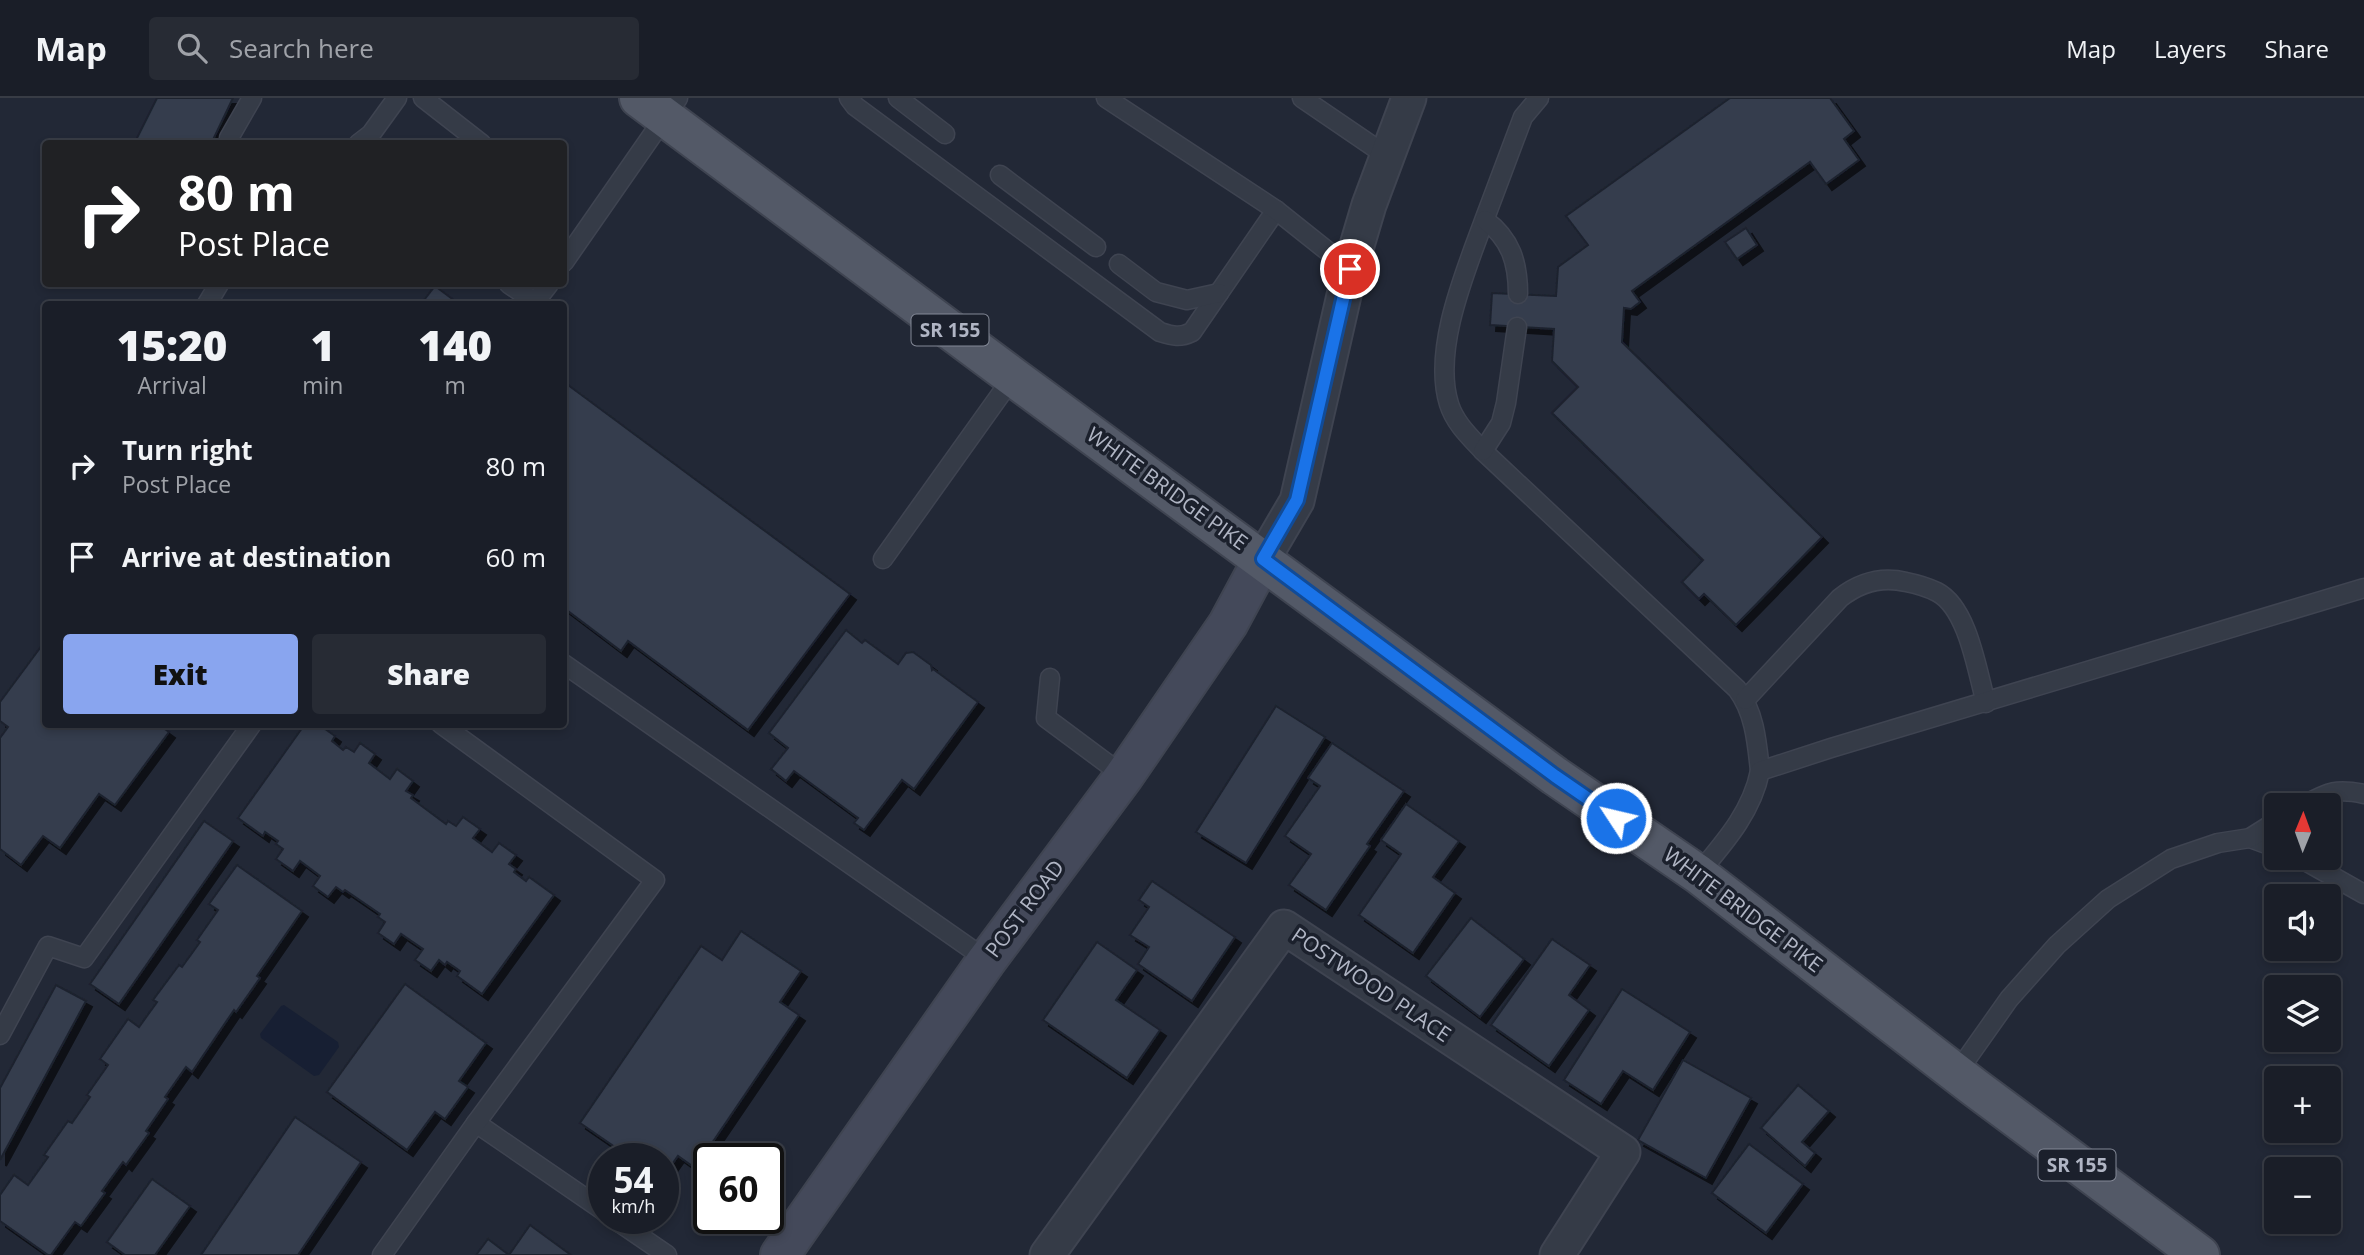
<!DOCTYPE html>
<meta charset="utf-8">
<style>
body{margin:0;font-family:"Open Sans",sans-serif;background:#272b34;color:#f1f3f6;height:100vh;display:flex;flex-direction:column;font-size:26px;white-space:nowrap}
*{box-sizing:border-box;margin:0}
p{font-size:23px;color:#9fa2a8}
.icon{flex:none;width:38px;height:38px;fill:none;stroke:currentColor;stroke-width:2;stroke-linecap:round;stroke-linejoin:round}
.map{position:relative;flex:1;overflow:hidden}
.side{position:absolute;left:42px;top:203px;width:525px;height:427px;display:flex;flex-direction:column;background:#1a1e28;border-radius:7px;box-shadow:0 4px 10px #0003,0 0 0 2px #383c45}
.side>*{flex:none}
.hud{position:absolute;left:42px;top:42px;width:525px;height:147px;border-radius:7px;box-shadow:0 4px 10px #0003,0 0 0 2px #383c45;background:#202124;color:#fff;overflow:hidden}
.needle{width:46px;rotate:1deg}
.controls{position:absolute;left:2264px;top:695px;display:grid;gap:14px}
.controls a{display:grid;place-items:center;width:77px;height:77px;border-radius:7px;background:#1a1e28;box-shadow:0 4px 10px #0003,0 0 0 2px #383c45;font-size:35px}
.speed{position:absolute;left:588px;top:1045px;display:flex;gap:14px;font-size:35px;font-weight:700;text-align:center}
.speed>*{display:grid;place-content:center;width:91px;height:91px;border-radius:50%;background:#1a1e28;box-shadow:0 4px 10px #0003,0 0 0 2px #383c45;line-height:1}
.speed small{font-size:18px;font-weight:400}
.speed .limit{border:4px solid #111;border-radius:10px;background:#fff;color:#111}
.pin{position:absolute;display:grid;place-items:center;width:60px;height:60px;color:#fff;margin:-30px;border:4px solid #fff;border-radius:50%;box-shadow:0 2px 7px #0007}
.me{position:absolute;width:77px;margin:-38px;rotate:305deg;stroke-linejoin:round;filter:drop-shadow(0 0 5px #0008)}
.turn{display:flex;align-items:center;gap:24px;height:147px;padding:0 21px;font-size:32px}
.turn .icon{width:91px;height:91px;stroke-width:2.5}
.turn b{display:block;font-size:49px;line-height:60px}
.eta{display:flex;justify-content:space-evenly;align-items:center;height:119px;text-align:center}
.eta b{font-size:42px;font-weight:800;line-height:49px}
.cta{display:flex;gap:14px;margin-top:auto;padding:14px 21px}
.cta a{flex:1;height:80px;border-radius:7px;background:#89a5ef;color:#111;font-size:28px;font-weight:800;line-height:80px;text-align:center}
.cta a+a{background:#272b34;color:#f1f3f6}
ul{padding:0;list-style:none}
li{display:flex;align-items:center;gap:21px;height:91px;padding:0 21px}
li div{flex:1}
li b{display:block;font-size:26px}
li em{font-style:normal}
header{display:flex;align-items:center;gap:42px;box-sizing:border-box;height:98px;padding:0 35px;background:#1a1e28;border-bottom:2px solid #383c45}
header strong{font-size:33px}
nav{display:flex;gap:38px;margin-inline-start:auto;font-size:24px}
.search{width:490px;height:63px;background:#272b34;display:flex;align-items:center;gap:18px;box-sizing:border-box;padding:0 24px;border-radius:7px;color:#9fa2a8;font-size:26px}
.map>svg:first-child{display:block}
.water{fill:#171f33}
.building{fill:#343c4d;stroke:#1d222e;stroke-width:2;filter:url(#shadow)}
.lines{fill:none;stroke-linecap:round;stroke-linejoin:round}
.lane-casing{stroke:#3f4451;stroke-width:21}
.street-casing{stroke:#3f4451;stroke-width:37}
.secondary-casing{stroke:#3f4451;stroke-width:42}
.primary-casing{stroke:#3f4451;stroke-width:42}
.lane{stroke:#353b47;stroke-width:18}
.street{stroke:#353b47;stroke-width:33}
.secondary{stroke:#44495a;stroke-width:38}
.primary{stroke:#535967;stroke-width:38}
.route-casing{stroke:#114b97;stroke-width:18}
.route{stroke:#1a73e8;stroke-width:12}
.labels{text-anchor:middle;stroke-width:7;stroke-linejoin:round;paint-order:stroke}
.shield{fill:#1b202c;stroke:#838896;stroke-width:2}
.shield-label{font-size:19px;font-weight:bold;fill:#b0b5c4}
.street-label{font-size:21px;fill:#b0b5c4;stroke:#1b202c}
</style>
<header>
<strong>Map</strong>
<div class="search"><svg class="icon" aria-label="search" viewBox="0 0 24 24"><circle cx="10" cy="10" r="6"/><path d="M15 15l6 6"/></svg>Search here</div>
<nav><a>Map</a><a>Layers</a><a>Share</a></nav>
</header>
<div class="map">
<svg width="2364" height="1157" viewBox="0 0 2364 1157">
<defs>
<filter id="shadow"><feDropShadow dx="6" dy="6" stdDeviation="0" flood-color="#0009"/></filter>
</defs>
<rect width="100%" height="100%" fill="#222836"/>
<!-- water -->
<polygon class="water" points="284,907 338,944 339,949 319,977 314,978 261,940 260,936 281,908"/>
<!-- building -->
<g class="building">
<polygon points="157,0 233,0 211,46 134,46"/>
<polygon points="1730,0 1830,0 1854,33 1844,41 1859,62 1826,86 1810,64 1632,193 1640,204 1631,211 1624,210 1622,244 1822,439 1736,527 1704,496 1699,501 1682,484 1703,462 1552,315 1578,289 1552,263 1554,231 1490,227 1492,195 1556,198 1558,169 1588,147 1566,118"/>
<polygon points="1746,130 1757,147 1737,161 1725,144"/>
<polygon points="435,188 459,206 421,206"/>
<polygon points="564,284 850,496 748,632 628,543 621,553 564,510"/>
<polygon points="846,532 862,545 865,542 898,566 906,555 913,554 931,567 932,572 933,571 978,604 914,691 902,682 864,732 854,725 858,720 794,673 786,683 771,671 788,650 769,635"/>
<polygon points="43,546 46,547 46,626 158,626 169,634 115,707 99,696 60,750 43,738 21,767 0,751 0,640 8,629 0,623 0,604"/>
<polygon points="1276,608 1325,639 1246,765 1196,734"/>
<polygon points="305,626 318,626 335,638 332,643 343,652 346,649 354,654 360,645 375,656 369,665 390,681 397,671 413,683 406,693 413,697 411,700 446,726 448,723 456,728 463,719 480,731 473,740 492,754 499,745 516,757 509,766 516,771 514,774 526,783 529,779 554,797 482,896 457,878 460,873 447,864 445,867 439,862 431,873 415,862 423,851 401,836 394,846 378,835 385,824 378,819 380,816 345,792 343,794 336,789 328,799 313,788 320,778 300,763 293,773 276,761 283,751 276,746 278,743 265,734 263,738 238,720"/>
<polygon points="1332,645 1404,693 1367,746 1370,748 1326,812 1289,787 1311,756 1285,738 1320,688 1308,680"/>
<polygon points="1406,706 1459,743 1433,779 1455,795 1413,855 1359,817 1401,756 1381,742"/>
<polygon points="204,723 233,743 119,906 90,886"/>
<polygon points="237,767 302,813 257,878 260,880 236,914 234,912 192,974 186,969 165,999 168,1001 146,1033 149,1035 126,1067 123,1064 102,1093 105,1095 81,1128 75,1124 51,1157 48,1157 0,1123 0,1097 14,1077 28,1087 48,1059 44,1057 68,1023 72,1025 90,999 87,997 108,967 100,961 128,921 139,929 157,904 153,902 179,867 182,869 200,844 197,842 218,812 209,806"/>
<polygon points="1152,783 1235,839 1192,903 1138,866 1149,849 1130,837 1149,809 1139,802"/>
<polygon points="1471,820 1524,861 1480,919 1426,878"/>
<polygon points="741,833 801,873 780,904 799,917 695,1070 678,1058 663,1079 663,1060 631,1060 580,1025 701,848 722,862"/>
<polygon points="1552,841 1590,867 1569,897 1589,912 1549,968 1491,927"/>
<polygon points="1097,844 1137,872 1116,902 1160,932 1127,980 1043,922"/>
<polygon points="405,886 486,945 459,983 468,989 445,1021 435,1014 407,1052 327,994"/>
<polygon points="56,887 86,903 0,1062 0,990"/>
<polygon points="1622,891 1690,934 1653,992 1623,973 1601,1006 1564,982"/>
<polygon points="1683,962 1751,1000 1706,1080 1638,1042"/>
<polygon points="1798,987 1829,1013 1802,1044 1815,1055 1805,1068 1761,1030"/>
<polygon points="295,1019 361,1064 298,1157 201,1157"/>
<polygon points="1749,1046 1803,1086 1766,1135 1712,1095"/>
<polygon points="152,1081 190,1108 155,1157 125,1157 107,1144"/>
<polygon points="530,1127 571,1157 476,1157 488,1141 509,1157"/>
</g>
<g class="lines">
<defs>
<g id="lane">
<polyline points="423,0 482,46"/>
<path d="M849 0 855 8 1160 234C1173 238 1180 240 1192 234L1276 112"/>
<polyline points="898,0 945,36"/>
<polyline points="1106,0 1276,112 1350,171"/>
<polyline points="1302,0 1387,58"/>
<path d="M1539 0 1523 19C1510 53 1498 86 1485 120 1466 172 1432 251 1449 306 1455 325 1469 338 1483 353L1737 591C1755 615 1757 645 1760 673"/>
<polyline points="229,40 252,0"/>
<polyline points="358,46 371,36 397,0"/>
<polyline points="1000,77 1096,149"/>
<path d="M1485 122C1511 141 1518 165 1518 196"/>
<polyline points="564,164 678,0"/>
<polyline points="1119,166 1156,194 1187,202 1219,195"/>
<polyline points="509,186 535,204 549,186"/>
<polyline points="207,206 219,186"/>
<polyline points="1483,353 1501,325 1506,305 1517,229"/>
<polyline points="883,461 1013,279"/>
<polyline points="564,566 987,862"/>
<polyline points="1050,580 1046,620 1124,678"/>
<path d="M1745 602 1840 500C1859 485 1881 478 1906 484 1916 486 1927 489 1937 494 1968 510 1977 573 1986 605"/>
<path d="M2304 707C2329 694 2336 690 2364 696"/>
<polyline points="2250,740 2277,750"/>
<polyline points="2300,760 2364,796"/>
<path d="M1698 776C1724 745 1752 714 1760 673L1831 650 2364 490"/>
<polyline points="0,937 48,848 84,860 252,626"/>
<polyline points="1956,976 2009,901 2057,847 2108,801 2171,761 2218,745 2250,740 2277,723"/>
<polyline points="476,1025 604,1113"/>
<polyline points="613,1120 667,1157"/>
<polyline points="382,1157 476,1025 655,782 441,626"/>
</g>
<g id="street">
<polyline points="1263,461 1297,403 1350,171 1369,107 1409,0"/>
<polyline points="1047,1157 1284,829 1623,1054 1557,1157"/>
</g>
<polyline id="secondary" points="780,1157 987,862 1124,678 1228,526 1263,461"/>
<polyline id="primary" points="639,0 1013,279 1555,678 1698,776 1974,989 2200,1157"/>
</defs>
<!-- lane casing -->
<use href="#lane" class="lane-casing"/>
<!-- street casing -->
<use href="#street" class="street-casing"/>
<!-- secondary casing -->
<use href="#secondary" class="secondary-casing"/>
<!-- primary casing -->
<use href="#primary" class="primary-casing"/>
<!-- lane -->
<use href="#lane" class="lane"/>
<!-- street -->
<use href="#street" class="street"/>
<!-- secondary -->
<use href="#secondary" class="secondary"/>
<!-- primary -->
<use href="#primary" class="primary"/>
</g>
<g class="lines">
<defs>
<polyline id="route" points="1350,171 1297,402 1263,461 1555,678 1616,720"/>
</defs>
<!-- route casing -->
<use href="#route" class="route-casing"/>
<!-- route -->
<use href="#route" class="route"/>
</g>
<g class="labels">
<!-- shield labels -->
<g class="shield">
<rect x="911.5" y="216.5" width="77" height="31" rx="5"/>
<rect x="2038.5" y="1051.5" width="77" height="31" rx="5"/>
</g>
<g class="shield-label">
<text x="950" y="239">SR 155</text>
<text x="2077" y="1074">SR 155</text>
</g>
<!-- street labels -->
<g class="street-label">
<text transform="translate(1167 391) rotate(36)" y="7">WHITE BRIDGE PIKE</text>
<text transform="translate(1025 811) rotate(-53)" y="7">POST ROAD</text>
<text transform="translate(1743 812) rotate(37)" y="7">WHITE BRIDGE PIKE</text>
<text transform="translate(1371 887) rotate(34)" y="7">POSTWOOD PLACE</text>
</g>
</g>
</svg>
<div class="controls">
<a><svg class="needle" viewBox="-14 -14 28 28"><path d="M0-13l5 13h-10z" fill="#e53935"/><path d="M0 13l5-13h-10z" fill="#9fa2a8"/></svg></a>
<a><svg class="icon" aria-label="sound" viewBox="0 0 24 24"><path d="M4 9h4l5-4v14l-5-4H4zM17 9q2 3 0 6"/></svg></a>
<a><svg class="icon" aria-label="layers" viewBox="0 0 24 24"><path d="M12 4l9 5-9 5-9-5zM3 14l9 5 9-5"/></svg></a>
<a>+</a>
<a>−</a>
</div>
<div class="speed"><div>54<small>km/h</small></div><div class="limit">60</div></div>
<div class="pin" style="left:1350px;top:171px;background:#d93025"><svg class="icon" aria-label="arrive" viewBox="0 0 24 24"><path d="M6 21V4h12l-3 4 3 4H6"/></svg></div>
<svg class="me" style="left:1616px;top:720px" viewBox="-20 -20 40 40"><circle r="17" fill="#1a73e8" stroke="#fff" stroke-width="3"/><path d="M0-11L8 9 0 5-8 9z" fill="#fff"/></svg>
<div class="hud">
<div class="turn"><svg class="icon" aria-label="right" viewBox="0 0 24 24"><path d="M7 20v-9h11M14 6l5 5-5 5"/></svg><div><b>80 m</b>Post Place</div></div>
</div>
<section class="side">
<div class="eta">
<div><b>15:20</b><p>Arrival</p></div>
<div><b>1</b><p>min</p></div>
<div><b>140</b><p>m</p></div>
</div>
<ul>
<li><svg class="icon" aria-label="right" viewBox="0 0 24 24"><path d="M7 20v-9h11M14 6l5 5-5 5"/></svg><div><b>Turn right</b><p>Post Place</p></div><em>80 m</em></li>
<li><svg class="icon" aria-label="arrive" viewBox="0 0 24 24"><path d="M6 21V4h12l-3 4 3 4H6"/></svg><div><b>Arrive at destination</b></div><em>60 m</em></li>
</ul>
<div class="cta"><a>Exit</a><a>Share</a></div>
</section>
</div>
